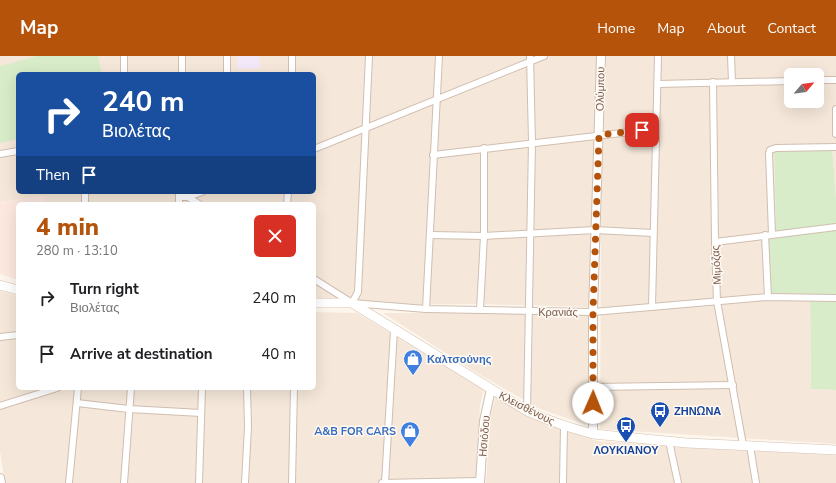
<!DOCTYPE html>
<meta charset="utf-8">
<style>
body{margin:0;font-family:"Nunito Sans",sans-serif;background:#f6f6f6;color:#202124;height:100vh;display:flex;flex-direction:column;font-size:15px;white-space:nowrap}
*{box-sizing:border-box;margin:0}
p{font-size:13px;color:#757577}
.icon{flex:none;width:22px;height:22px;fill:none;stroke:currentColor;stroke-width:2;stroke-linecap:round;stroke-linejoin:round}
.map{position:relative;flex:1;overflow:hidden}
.panel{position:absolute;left:16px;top:146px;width:300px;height:188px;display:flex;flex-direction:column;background:#fff;border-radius:6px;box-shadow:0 4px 16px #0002}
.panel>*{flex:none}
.guide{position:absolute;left:16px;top:16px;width:300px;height:122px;border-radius:6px;box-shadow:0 4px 16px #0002;background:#1a4fa0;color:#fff;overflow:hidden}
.needle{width:26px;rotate:61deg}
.fabs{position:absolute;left:784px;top:12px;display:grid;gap:8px}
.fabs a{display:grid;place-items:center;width:40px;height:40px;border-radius:6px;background:#fff;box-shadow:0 4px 16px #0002;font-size:20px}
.pin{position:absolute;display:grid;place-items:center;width:34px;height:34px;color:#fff;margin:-17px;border-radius:8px;box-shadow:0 2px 6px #0006}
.me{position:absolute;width:44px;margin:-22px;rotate:1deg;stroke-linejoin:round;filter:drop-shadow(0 0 3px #0008)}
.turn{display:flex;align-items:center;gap:14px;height:84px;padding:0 20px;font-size:18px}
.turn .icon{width:52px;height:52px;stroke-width:2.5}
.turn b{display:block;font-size:28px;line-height:34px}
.then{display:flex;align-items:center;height:38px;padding:0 20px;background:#0003;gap:8px;font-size:15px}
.round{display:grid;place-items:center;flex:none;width:42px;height:42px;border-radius:6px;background:#f6f6f6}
.headline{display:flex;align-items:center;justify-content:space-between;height:68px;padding:0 20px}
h1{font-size:24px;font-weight:800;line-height:30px;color:#b45309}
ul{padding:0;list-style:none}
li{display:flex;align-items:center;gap:12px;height:56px;padding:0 20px}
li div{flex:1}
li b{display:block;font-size:15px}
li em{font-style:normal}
header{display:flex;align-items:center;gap:24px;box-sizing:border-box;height:56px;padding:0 20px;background:#b45309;color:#fff}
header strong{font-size:19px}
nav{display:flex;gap:22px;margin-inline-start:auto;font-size:14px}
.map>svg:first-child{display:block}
.residential{fill:#f5e8da;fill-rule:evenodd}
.commercial{fill:#fde8e0}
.education{fill:#f3e8fa}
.green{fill:#d8ecc9}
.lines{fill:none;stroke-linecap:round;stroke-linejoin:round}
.minor-casing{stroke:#d1beb0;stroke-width:8}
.tertiary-casing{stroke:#d1beb0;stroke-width:10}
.secondary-casing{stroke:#d6c0b0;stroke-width:10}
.minor{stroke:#fff;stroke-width:6}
.tertiary{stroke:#fff;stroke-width:8}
.secondary{stroke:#fff;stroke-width:9}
.route{stroke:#b45309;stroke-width:7;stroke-dasharray:0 12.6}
.labels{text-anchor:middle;stroke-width:3;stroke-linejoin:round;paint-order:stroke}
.street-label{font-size:11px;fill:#7a5c4d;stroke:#fffaf3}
.shop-label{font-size:11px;font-weight:bold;fill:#366cbe;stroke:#fffaf3;text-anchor:start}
.transit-label{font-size:11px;font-weight:bold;fill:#164399;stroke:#fffaf3;text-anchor:start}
</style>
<header>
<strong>Map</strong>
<nav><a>Home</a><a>Map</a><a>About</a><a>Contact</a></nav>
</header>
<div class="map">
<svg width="836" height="427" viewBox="0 0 836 427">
<rect width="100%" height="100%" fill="#fdf6ec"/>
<!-- residential -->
<g class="residential">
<path d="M0 0H598L591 251 475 248 369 249 314 244V148H45L44 140 0 146ZM18 18H314V136H18Z"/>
<path d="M606 0H836V142L832 91 774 94 776 175 810 237 811 333 836 334V388L600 373 601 165ZM791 19H817V45H791Z"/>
<polygon points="0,235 18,240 18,332 314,332 314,256 357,257 484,334 480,349 476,427 5,427 0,395"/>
<polygon points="383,257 591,257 591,354 586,369 538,352 477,317"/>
<polygon points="496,340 527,360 597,385 717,393 836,399 836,427 486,427 490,361"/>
</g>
<!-- commercial -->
<polygon class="commercial" points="44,140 45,148 18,148 18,224 0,218 0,146"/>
<!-- education -->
<polygon class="education" points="238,0 259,0 260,12 237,13"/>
<!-- green -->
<g class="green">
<polygon points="37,0 98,0 102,18 18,18 18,83 0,87 0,10"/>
<polygon points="832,91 836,142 836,334 811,333 810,238 770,237 767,182 776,175 774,94"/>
</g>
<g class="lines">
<defs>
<g id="minor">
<polyline points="731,0 732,26"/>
<polyline points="124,18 124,0"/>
<polyline points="182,18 182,0"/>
<polyline points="227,18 227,0"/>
<polyline points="292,18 292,0"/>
<polyline points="817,24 836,24"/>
<polyline points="713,26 715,186 717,245 743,389"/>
<polyline points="658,28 791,25"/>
<polyline points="836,53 836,78"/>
<polyline points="314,93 544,0"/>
<polyline points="0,98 18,95"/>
<polyline points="433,99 656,73"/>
<polyline points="179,141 188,141 202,136"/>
<polyline points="188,141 199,148"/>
<polyline points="85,148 85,136"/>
<polyline points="179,148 179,136"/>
<polyline points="287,148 288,136"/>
<polyline points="772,178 769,97 770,94 776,92 836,91"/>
<polyline points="431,179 484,180 595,174 653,177"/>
<polyline points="765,179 768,241"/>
<polyline points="715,186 836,171"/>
<polyline points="314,223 352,247 426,253 593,256 768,241 836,242"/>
<polyline points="352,247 358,236 369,0"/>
<polyline points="652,251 658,0"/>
<polyline points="426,253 439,0"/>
<polyline points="480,253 484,180 484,92"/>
<polyline points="0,281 18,279"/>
<polyline points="594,331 733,329"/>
<polyline points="77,347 129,353 201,357"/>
<polyline points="0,350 57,332"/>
<polyline points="527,355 532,86 530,0"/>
<polyline points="669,385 678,427"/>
<polyline points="750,390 756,427"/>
<polyline points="69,427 78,332"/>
<polyline points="124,427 131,332"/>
<polyline points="199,427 202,332"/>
<polyline points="245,427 248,371 247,332"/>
<polyline points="292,427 294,332"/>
<polyline points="382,427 480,425"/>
<polyline points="385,427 394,274"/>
<polyline points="563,427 564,370"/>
</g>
<g id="tertiary">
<polyline points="593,378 593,256 601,0"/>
<polyline points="0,422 1,427"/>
<polyline points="480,427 484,365 491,333"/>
</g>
<g id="secondary">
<polyline points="0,229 18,234"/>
<path d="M314 247H352L527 355C549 365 570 372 593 378L687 387 836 394"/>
</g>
</defs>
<!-- minor casing -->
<use href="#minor" class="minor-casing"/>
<!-- tertiary casing -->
<use href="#tertiary" class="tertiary-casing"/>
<!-- secondary casing -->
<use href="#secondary" class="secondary-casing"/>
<!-- minor -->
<use href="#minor" class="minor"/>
<!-- tertiary -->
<use href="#tertiary" class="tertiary"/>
<!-- secondary -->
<use href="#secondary" class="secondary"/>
</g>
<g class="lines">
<!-- route -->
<polyline class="route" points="593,347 593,256 599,79 642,74"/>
</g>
<!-- icons -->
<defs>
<symbol id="shop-pin" viewBox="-11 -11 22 30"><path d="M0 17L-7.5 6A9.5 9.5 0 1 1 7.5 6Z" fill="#3f7fe0" stroke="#fffaf3"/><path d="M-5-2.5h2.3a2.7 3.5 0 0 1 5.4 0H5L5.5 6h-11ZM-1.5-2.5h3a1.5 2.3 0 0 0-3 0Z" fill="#fff"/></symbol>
<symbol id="bus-pin" viewBox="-11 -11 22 30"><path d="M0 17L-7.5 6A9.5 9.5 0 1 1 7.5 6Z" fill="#1a4fb4" stroke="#fffaf3"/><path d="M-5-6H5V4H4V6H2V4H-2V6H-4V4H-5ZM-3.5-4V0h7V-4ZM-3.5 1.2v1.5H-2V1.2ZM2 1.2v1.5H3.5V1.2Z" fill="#fff"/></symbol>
</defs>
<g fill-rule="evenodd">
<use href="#shop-pin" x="402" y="292" width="22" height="30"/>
<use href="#bus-pin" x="649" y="344" width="22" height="30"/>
<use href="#bus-pin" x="615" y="359" width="22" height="30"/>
<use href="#shop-pin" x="399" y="364" width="22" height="30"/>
</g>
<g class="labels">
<!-- street labels -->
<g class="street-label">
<text transform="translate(600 33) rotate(-89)" y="4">Ολύμπου</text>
<text transform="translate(716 209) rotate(-93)" y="4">Μιμόζας</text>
<text x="558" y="260">Κρανιάς</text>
<text transform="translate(527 352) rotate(27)" y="4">Κλεισθένους</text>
<text transform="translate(484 380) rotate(-85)" y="4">Ησιόδου</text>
</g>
<!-- shop labels -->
<g class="shop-label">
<text x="427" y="307">Καλτσούνης</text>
<text x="396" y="379" text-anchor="end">A&amp;B FOR CARS</text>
</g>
<!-- transit labels -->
<g class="transit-label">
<text x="674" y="359">ΖΗΝΩΝΑ</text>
<text x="626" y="398" text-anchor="middle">ΛΟΥΚΙΑΝΟΥ</text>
</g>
</g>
</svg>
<div class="fabs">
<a><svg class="needle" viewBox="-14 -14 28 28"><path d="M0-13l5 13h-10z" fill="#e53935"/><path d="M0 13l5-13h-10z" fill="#757577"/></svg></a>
</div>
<div class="pin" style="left:642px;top:74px;background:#d93025"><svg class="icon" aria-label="arrive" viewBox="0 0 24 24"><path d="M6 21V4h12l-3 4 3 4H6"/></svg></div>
<svg class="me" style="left:593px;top:347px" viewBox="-20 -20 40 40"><circle r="19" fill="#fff"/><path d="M0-13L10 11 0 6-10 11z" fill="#b45309"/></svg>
<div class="guide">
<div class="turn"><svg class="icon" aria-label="right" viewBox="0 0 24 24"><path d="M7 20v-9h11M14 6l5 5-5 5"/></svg><div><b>240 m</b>Βιολέτας</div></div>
<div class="then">Then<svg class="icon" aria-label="arrive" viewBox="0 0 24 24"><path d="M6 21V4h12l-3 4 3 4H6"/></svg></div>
</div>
<section class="panel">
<div class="headline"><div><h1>4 min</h1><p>280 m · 13:10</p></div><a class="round" style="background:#d93025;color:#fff"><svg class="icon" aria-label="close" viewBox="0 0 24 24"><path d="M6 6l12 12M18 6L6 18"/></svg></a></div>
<ul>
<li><svg class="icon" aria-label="right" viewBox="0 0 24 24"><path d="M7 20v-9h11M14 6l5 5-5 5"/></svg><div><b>Turn right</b><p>Βιολέτας</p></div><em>240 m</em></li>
<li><svg class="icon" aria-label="arrive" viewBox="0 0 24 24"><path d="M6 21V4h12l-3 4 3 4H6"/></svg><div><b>Arrive at destination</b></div><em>40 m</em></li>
</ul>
</section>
</div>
